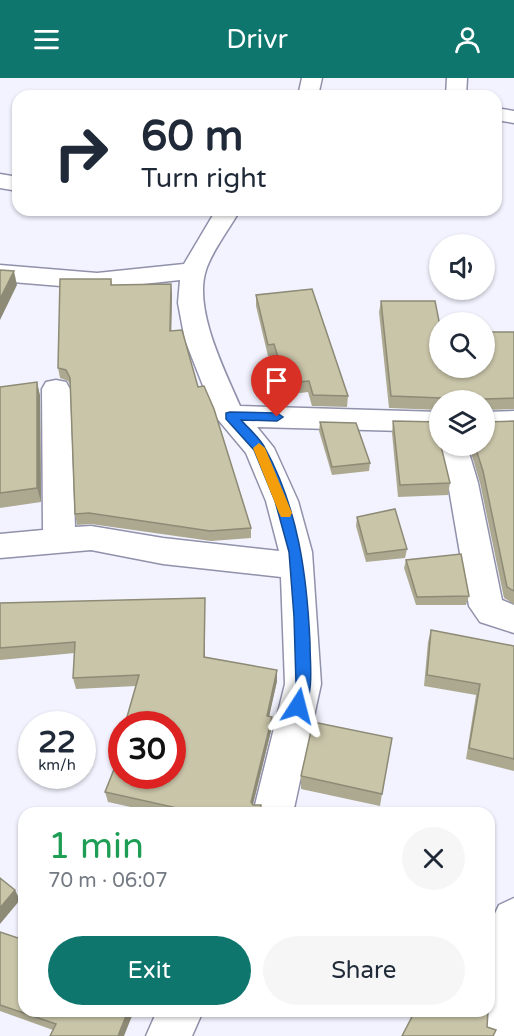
<!DOCTYPE html>
<meta charset="utf-8">
<style>
body{margin:0;font-family:"Varela Round",sans-serif;background:#f6f6f7;color:#1f2937;height:100vh;display:flex;flex-direction:column;font-size:22px;white-space:nowrap}
*{box-sizing:border-box;margin:0}
p{font-size:20px;color:#747a83}
.icon{flex:none;width:33px;height:33px;fill:none;stroke:currentColor;stroke-width:2;stroke-linecap:round;stroke-linejoin:round}
.map{position:relative;flex:1;overflow:hidden}
.panel{position:absolute;left:18px;top:729px;width:477px;height:210px;display:flex;flex-direction:column;background:#fff;border-radius:18px;box-shadow:0 2px 4px #0004}
.panel>*{flex:none}
.hud{position:absolute;left:12px;top:12px;width:490px;height:126px;border-radius:18px;box-shadow:0 2px 4px #0004;background:#fff;color:#1f2937;overflow:hidden}
.controls{position:absolute;left:429px;top:156px;display:grid;gap:12px}
.controls a{display:grid;place-items:center;width:66px;height:66px;border-radius:50%;background:#fff;box-shadow:0 2px 4px #0004;font-size:30px}
.speed{position:absolute;left:18px;top:633px;display:flex;gap:12px;font-size:30px;font-weight:700;text-align:center}
.speed>*{display:grid;place-content:center;width:78px;height:78px;border-radius:50%;background:#fff;box-shadow:0 2px 4px #0004;line-height:1}
.speed small{font-size:15px;font-weight:400}
.speed .limit{border:9px solid #d22;background:#fff;color:#111}
.pin{position:absolute;display:grid;place-items:center;width:51px;height:51px;color:#fff;margin:-62px -26px;border-radius:50% 50% 50% 0;rotate:-45deg;box-shadow:0 0 6px #0007}
.pin .icon{rotate:45deg}
.me{position:absolute;width:66px;margin:-33px;rotate:9deg;stroke-linejoin:round;filter:drop-shadow(0 0 4px #0008)}
.turn{display:flex;align-items:center;gap:21px;height:126px;padding:0 30px;font-size:27px}
.turn .icon{width:78px;height:78px;stroke-width:2.5}
.turn b{display:block;font-size:42px;line-height:51px}
.round{display:grid;place-items:center;flex:none;width:63px;height:63px;border-radius:32px;background:#f6f6f7}
.headline{display:flex;align-items:center;justify-content:space-between;height:102px;padding:0 30px}
h1{font-size:36px;font-weight:600;line-height:45px;color:#1e9e55}
.cta{display:flex;gap:12px;margin-top:auto;padding:12px 30px}
.cta a{flex:1;height:69px;border-radius:36px;background:#0f766e;color:#fff;font-size:24px;font-weight:600;line-height:69px;text-align:center}
.cta a+a{background:#f6f6f7;color:#1f2937}
header{display:flex;justify-content:space-between;align-items:center;height:78px;padding:0 30px;background:#0f766e;color:#fff;font-size:27px;font-weight:600}
.map>svg:first-child{display:block}
.lines{fill:none;stroke-linecap:round;stroke-linejoin:round}
.minor-casing{stroke:#9091ab;stroke-width:3}
.minor{fill:#fff;fill-rule:evenodd}
.wall{fill:#ada991}
.shaded-wall{fill:#8d8a76}
.building{fill:#c9c5a9;stroke:#8d8a76;stroke-width:1.5}
.route{fill:#1a73e8;stroke:#114b97;stroke-width:1.5}
.slow{fill:#f59e0b}
</style>
<header><svg class="icon" aria-label="menu" viewBox="0 0 24 24"><path d="M4 6h16M4 12h16M4 18h16"/></svg>Drivr<svg class="icon" aria-label="person" viewBox="0 0 24 24"><circle cx="12" cy="8" r="4"/><path d="M4 21q1-7 8-7t8 7"/></svg></header>
<div class="map">
<svg width="514" height="958" viewBox="0 0 514 958">
<rect width="100%" height="100%" fill="#f2f3fe"/>
<g class="lines">
<defs>
<g id="minor">
<polygon points="302,0 322,0 318,18 298,18"/>
<polygon points="447,0 467,0 466,18 446,18"/>
<polygon points="496,30 514,33 514,45 496,42"/>
<polygon points="0,96 18,99 18,113 0,110"/>
<path d="M216 132H240C230 150 212 173 206 192 193 231 225 293 240 328L440 334V354L257 349 274 370 298 423 312 474 321 606 293 735H253L285 606 281 499 163 486 91 472 0 480V456L43 452 42 311 46 304 56 302 66 304 70 311 75 449 91 448 163 460 279 473 266 423 246 375 215 338 185 262 178 225 180 202 97 211 0 203V187L97 195 184 186Z"/>
<polygon points="514,333 514,353 484,354 484,334"/>
<polygon points="440,364 440,368 467,368 478,405 502,522 514,527 514,555 480,544 469,528 448,405 437,368"/>
<polygon points="514,820 514,958 484,958 486,933 489,933 492,842 499,827"/>
<polygon points="157,933 203,933 192,958 146,958"/>
</g>
</defs>
<!-- minor casing -->
<use href="#minor" class="minor-casing"/>
<!-- minor -->
<use href="#minor" class="minor"/>
</g>
<!-- wall -->
<g class="wall">
<polygon points="111,201 112,207 172,216 171,253 198,309 251,450 251,460 211,463 91,446 77,447 75,436 71,308 68,303 60,300 58,290"/>
<polygon points="256,217 348,318 347,329 312,328 308,314 285,317 274,278 268,278 256,228"/>
<polygon points="381,223 440,290 514,254 514,331 485,332 485,344 514,343 514,526 504,520 480,405 469,368 484,368 484,322 440,322 440,332 389,330 379,234"/>
<polygon points="37,304 40,318 41,424 0,430 0,309"/>
<polygon points="393,343 440,368 450,405 448,417 398,419 392,355"/>
<polygon points="320,344 370,385 369,393 332,397 319,353"/>
<polygon points="357,439 407,471 405,480 366,484 356,448"/>
<polygon points="406,482 469,518 466,527 416,527 404,490"/>
<polygon points="205,520 205,580 277,603 269,638 272,649 253,727 261,735 158,735 108,724 105,714 172,646 129,646 127,639 136,608 76,611 73,600 75,575 0,582 0,525"/>
<polygon points="431,552 514,568 514,693 466,681 476,617 424,608 428,564"/>
<polygon points="301,698 382,716 380,728 301,711"/>
<polygon points="0,854 134,933 53,952 0,933"/>
</g>
<!-- shaded-wall -->
<g class="shaded-wall">
<polygon points="14,193 17,207 0,242 0,221"/>
<polygon points="171,206 172,216 171,264 170,253"/>
<polygon points="37,304 40,318 41,424 37,410"/>
<polygon points="205,520 205,591 204,579"/>
<polygon points="277,592 277,603 267,648 267,638"/>
<polygon points="272,639 272,649 251,734 251,724"/>
<polygon points="15,812 20,822 0,846 0,830"/>
<polygon points="128,933 134,933 124,958 118,958"/>
</g>
<!-- building -->
<g class="building">
<polygon points="0,192 14,193 0,221"/>
<polygon points="60,201 111,201 111,207 171,206 170,253 182,252 198,309 204,308 214,331 251,450 210,453 89,435 75,436 70,300 66,292 58,290"/>
<polygon points="312,211 348,318 313,317 309,303 286,305 274,266 268,267 256,217"/>
<polygon points="381,223 435,223 440,248 440,290 484,290 484,254 514,254 514,320 485,321 485,344 514,343 514,513 507,509 483,393 475,368 484,368 484,322 444,322 442,320 391,318"/>
<polygon points="37,304 37,410 0,415 0,309"/>
<polygon points="393,343 440,344 440,353 437,355 440,368 441,368 450,405 400,407"/>
<polygon points="320,344 356,345 370,385 332,389"/>
<polygon points="395,431 407,471 367,476 357,439"/>
<polygon points="461,476 469,518 417,519 406,482"/>
<polygon points="205,520 204,579 277,592 267,638 272,639 251,724 253,727 261,727 260,735 175,735 177,730 105,714 122,671 122,698 172,698 172,646 131,646 133,640 127,639 139,597 73,600 75,564 0,570 0,525"/>
<polygon points="431,552 514,568 514,681 469,670 480,606 427,597"/>
<polygon points="313,644 392,660 382,716 301,698"/>
<polygon points="0,800 15,812 0,830"/>
<polygon points="489,844 494,846 492,922 489,924"/>
<polygon points="0,854 24,862 24,933 128,933 118,958 50,958 56,946 0,927"/>
<polygon points="415,933 488,933 487,949 496,952 493,958 402,958"/>
</g>
<!-- route -->
<path class="route" d="M230 334 277 335 283 339 277 343 241 342C249 351 260 360 265 370 298 430 307 497 310 565 310 587 314 611 304 632L298 634 293 632 291 628 296 606 294 539 289 474 275 423 254 372 226 341V335Z"/>
<!-- slow -->
<polygon class="slow" points="259,365 265,370 292,435 290,439 281,439 279,435 253,370"/>
</svg>
<div class="controls">
<a><svg class="icon" aria-label="sound" viewBox="0 0 24 24"><path d="M4 9h4l5-4v14l-5-4H4zM17 9q2 3 0 6"/></svg></a>
<a><svg class="icon" aria-label="search" viewBox="0 0 24 24"><circle cx="10" cy="10" r="6"/><path d="M15 15l6 6"/></svg></a>
<a><svg class="icon" aria-label="layers" viewBox="0 0 24 24"><path d="M12 4l9 5-9 5-9-5zM3 14l9 5 9-5"/></svg></a>
</div>
<div class="speed"><div>22<small>km/h</small></div><div class="limit">30</div></div>
<div class="pin" style="left:277px;top:339px;background:#d93025"><svg class="icon" aria-label="arrive" viewBox="0 0 24 24"><path d="M6 21V4h12l-3 4 3 4H6"/></svg></div>
<svg class="me" style="left:298px;top:628px" viewBox="-20 -20 40 40"><path d="M0-17L14 15 0 8-14 15z" fill="#1a73e8" stroke="#fff" stroke-width="4"/></svg>
<div class="hud">
<div class="turn"><svg class="icon" aria-label="right" viewBox="0 0 24 24"><path d="M7 20v-9h11M14 6l5 5-5 5"/></svg><div><b>60 m</b>Turn right</div></div>
</div>
<section class="panel">
<div class="headline"><div><h1>1 min</h1><p>70 m · 06:07</p></div><a class="round"><svg class="icon" aria-label="close" viewBox="0 0 24 24"><path d="M6 6l12 12M18 6L6 18"/></svg></a></div>
<div class="cta"><a>Exit</a><a>Share</a></div>
</section>
</div>
